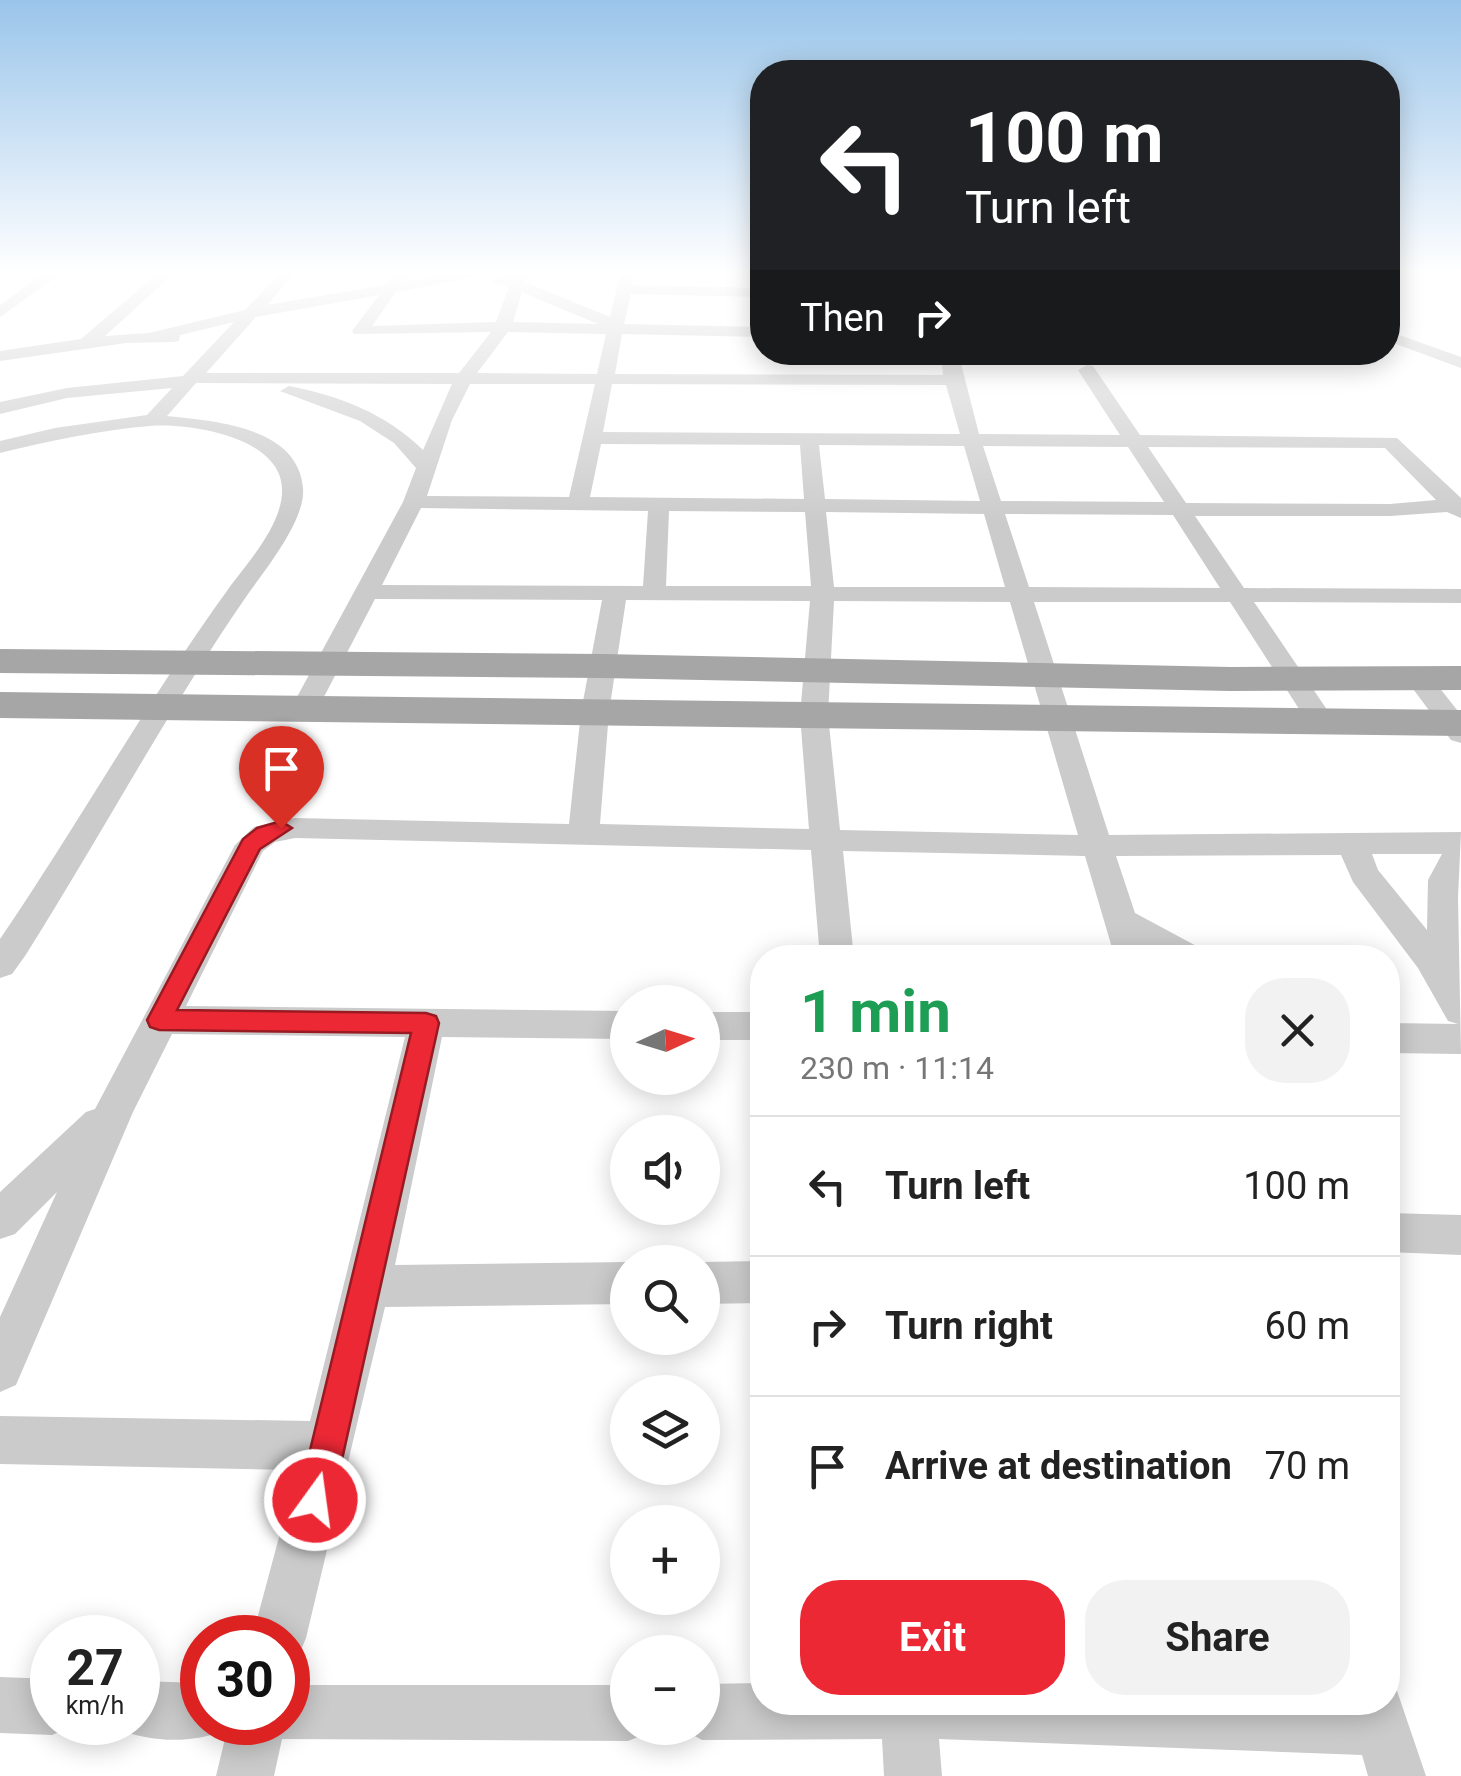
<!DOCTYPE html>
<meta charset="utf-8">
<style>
body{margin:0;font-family:Roboto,sans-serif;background:#f2f2f2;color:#222;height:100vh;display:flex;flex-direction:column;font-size:38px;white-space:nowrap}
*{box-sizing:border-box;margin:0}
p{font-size:32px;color:#767676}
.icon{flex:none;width:55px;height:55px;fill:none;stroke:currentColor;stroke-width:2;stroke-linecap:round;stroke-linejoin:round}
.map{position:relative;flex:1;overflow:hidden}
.sheet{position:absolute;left:750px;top:945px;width:650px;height:770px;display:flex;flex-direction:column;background:#fff;border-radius:40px;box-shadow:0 5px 25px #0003}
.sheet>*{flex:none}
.hud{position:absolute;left:750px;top:60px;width:650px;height:305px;border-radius:40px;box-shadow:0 5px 25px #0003;background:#202124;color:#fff;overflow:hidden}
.needle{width:65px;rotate:86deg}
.fabs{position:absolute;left:610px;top:985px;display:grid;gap:20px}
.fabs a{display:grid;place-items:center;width:110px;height:110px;border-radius:50%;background:#fff;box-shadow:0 5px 25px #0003;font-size:50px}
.speed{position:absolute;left:30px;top:1615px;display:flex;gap:20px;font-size:50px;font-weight:700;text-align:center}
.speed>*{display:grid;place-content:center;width:130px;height:130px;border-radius:50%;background:#fff;box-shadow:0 5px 25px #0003;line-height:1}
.speed small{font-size:25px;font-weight:400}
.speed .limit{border:15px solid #d22;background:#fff;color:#111}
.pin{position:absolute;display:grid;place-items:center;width:85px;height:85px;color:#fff;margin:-102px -42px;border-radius:50% 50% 50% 0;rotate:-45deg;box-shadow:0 0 10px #0007}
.pin .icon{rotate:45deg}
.me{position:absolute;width:110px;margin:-55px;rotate:14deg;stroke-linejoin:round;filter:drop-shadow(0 0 8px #0008)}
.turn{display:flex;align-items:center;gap:35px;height:210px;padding:0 50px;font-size:45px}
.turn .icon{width:130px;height:130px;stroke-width:2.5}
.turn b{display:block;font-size:70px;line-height:85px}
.then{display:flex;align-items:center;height:95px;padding:0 50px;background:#0003;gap:20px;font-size:38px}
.round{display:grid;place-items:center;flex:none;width:105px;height:105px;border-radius:40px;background:#f2f2f2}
.summary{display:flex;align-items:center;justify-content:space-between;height:170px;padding:0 50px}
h1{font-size:60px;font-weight:700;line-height:75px;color:#1e9e55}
.cta{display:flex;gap:20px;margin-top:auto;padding:20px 50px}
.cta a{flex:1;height:115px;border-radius:40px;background:#ed2835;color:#fff;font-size:40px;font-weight:700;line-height:115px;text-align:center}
.cta a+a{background:#f2f2f2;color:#222}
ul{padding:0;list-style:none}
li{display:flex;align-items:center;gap:30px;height:140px;padding:0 50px;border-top:2px solid #e0e0e0}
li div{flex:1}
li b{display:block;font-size:38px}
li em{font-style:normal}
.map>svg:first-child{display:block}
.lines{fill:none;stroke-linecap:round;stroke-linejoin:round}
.street{fill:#cbcbcb;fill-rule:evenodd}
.primary{fill:#a6a6a6;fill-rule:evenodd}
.route{fill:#ed2835;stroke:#9a1a22;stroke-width:2.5}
</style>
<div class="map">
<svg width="1461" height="1776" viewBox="0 0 1461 1776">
<rect width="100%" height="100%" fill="#fff"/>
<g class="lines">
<!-- street -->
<g class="street">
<polygon points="42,275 59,275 0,317 0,305"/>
<path d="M156 275H172L105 336 149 333 245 310 278 275H293L267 305 386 285 393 275H408L403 282 447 275H485L396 292 372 326 496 322 509 287 492 282 499 278 527 275 525 282 610 317 620 275H634L632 285 762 288V297L631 294 624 324 762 327V337L622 334 615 374 943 375 941 352H958L979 434 1120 435 1078 370 1087 365 1093 366 1140 435 1397 438 1461 498V518L1447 512 1390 516H1195L1244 588 1461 589V603L1254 602 1336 723 1332 729H1312L1230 602H1034L1109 835 1461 832 1458 897 1461 1054 1388 1053V1023L1458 1024 1448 1021 1418 968 1353 882 1341 855 1116 856 1135 913 1202 949 1207 958H1160L1147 950 1149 958H1115L1085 856 843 851 854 958H820L811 850 295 838 275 842 263 851 186 1006 628 1011V1039L442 1037 395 1265 628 1262V1304L385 1307 306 1638 298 1657 288 1662V1638H252L297 1470 0 1464V1416L310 1421 405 1037 172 1034 133 1112 16 1385 0 1392V1317L57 1192 15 1234 0 1239V1192L86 1112 95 1109 235 845 254 827 295 818 569 824 581 712 602 600 375 599 315 714H295L291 708 403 502 416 468 394 443 360 421 280 391 289 386C340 396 385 413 423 450L452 384 196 383 167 416C213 421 298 426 303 488 306 519 266 569 248 594 167 711 101 836 25 956L12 974 0 978V939C79 823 147 701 229 588 248 562 284 523 282 488 280 437 190 423 150 426 100 430 49 441 0 453V441L55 428 147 415 172 388 67 398 0 414V402L67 388 183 376 234 322 180 335 179 341 173 342 126 343 0 361V351L81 339ZM522 292 598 324 513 322ZM379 295 352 331 354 334 491 332 459 373H206L256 317ZM508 332 606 334 597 374 477 373ZM470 384H595L569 497 427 496 452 420ZM612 384 946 385 960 434 603 432ZM601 444 800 445 804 499 590 497ZM819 445 964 446 980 501 825 499ZM983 446 1128 447 1164 502 1001 501ZM1148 447 1385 448 1436 500 1390 504 1186 503ZM421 508 648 511 643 586 382 585ZM669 511 805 512 811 586H666ZM826 512 984 514 1005 587H834ZM1005 514 1173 515 1220 588 1029 587ZM626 600 810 601 800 715 809 829 600 824 609 712ZM834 601 1010 602 1078 835 840 830 828 715ZM1372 854H1442L1428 880 1427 930 1378 870Z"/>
<polygon points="1388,331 1461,357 1461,368 1388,341"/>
<polygon points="1418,670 1427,672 1461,715 1461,743 1451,740 1405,678"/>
<rect x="702" y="1012" width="60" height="28"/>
<polygon points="1388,1213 1461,1215 1461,1255 1388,1252"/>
<polygon points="762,1261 762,1303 702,1304 701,1262"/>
<polygon points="0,1677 52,1679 52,1722 74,1722 72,1727 52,1735 0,1733"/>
<polygon points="1388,1680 1394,1682 1426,1776 1368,1776 1362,1755 939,1739 942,1776 884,1776 882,1739 702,1740 680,1728 702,1728 702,1684 762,1683 762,1702 1388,1702"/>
<path d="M138 1681 202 1683V1722H225L222 1731C191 1744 149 1742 118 1729L115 1722H138Z"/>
<polygon points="288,1685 628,1685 628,1728 650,1728 648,1733 628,1741 282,1739 274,1776 216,1776 229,1722 288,1722"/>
</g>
<!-- primary -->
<g class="primary">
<polygon points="0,649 602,654 1230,667 1461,666 1461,690 1230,691 602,678 0,673"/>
<polygon points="0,692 1461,710 1461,736 0,718"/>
</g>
</g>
<!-- sky -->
<linearGradient id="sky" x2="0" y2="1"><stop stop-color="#9ac5ea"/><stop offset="0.52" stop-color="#fff"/><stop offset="1" stop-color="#fff" stop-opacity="0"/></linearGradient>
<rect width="1461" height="524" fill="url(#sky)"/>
<!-- route -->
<polygon class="route" points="281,821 292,828 260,849 177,1010 426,1013 436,1016 439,1023 333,1500 328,1512 315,1517 303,1512 298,1500 411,1033 159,1030 150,1027 147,1020 243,839 257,828"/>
</svg>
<div class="fabs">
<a><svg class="needle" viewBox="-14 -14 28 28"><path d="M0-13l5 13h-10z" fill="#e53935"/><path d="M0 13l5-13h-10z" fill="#767676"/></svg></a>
<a><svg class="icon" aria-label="sound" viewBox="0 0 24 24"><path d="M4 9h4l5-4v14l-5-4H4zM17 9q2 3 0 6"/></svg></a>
<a><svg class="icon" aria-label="search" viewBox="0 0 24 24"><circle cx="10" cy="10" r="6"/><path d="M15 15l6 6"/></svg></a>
<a><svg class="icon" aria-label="layers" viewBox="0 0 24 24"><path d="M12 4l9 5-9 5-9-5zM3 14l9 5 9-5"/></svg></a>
<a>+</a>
<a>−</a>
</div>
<div class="speed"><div>27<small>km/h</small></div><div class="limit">30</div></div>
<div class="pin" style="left:281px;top:828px;background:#d93025"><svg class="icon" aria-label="arrive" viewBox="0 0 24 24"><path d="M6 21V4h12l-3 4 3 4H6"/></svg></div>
<svg class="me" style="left:315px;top:1500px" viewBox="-20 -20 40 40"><circle r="17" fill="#ed2835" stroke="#fff" stroke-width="3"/><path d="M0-11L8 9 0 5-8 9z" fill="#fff"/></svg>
<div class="hud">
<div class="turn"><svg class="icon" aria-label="left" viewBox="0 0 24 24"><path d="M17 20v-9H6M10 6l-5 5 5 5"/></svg><div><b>100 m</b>Turn left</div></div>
<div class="then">Then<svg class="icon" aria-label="right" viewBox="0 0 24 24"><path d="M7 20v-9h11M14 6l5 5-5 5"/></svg></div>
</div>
<section class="sheet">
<div class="summary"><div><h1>1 min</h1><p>230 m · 11:14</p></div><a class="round"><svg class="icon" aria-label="close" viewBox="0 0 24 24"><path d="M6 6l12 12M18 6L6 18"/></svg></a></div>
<ul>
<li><svg class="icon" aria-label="left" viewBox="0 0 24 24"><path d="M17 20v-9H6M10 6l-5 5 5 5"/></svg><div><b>Turn left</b></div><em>100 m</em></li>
<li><svg class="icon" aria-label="right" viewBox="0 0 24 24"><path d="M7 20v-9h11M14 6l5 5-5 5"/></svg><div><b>Turn right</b></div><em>60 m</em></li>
<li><svg class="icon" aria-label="arrive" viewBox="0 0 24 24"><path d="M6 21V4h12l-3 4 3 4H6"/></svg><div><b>Arrive at destination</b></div><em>70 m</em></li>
</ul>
<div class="cta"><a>Exit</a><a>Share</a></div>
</section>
</div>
